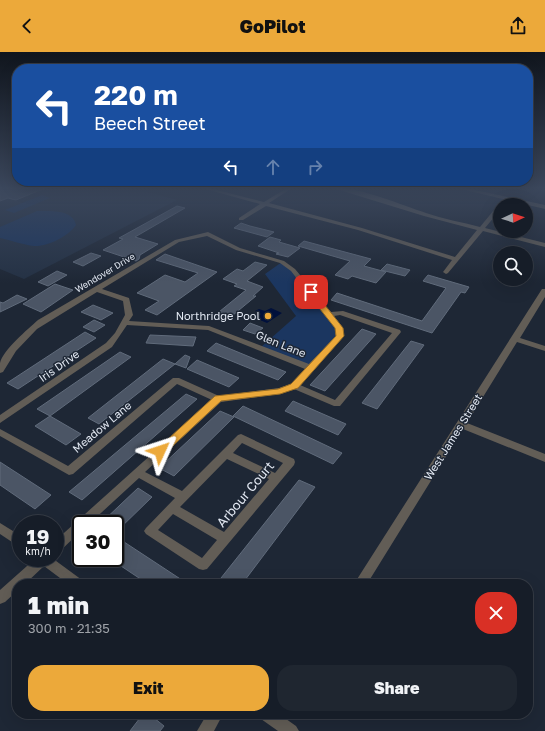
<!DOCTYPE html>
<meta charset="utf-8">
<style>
body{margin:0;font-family:"Golos Text",sans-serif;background:#1f2630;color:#f1f3f6;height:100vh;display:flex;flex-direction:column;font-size:15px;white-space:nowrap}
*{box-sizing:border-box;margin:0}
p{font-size:13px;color:#9ea2a8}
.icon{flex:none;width:22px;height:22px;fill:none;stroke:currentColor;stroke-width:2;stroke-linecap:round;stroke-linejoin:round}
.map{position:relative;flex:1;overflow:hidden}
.panel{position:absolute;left:12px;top:527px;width:521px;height:140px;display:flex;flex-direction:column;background:#161d28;border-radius:16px;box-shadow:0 4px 16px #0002,0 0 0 1px #353b45}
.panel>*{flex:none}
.hud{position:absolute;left:12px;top:12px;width:521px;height:122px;border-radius:16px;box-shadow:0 4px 16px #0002,0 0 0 1px #353b45;background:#1a4fa0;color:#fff;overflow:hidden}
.needle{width:26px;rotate:86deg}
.tools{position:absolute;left:493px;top:146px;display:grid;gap:8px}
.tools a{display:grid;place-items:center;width:40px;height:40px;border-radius:50%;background:#161d28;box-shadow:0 4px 16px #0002,0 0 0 1px #353b45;font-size:20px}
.speed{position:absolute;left:12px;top:463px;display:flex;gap:8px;font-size:20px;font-weight:700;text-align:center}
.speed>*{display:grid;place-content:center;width:52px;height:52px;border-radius:50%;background:#161d28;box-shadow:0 4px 16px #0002,0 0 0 1px #353b45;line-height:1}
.speed small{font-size:10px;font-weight:400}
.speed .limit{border:2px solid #111;border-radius:6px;background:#fff;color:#111}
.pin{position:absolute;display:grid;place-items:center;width:34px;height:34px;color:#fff;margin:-17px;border-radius:8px;box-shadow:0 2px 6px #0006}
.me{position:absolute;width:44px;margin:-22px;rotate:48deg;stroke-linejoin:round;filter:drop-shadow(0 0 3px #0008)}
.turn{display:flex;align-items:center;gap:14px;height:84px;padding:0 16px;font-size:18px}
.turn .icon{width:52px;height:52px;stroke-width:2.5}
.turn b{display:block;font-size:28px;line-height:34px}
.lanes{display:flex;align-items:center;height:38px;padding:0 16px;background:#0003;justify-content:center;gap:20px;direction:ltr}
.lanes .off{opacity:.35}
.round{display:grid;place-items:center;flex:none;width:42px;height:42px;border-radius:16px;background:#1f2630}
.headline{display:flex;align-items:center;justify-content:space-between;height:68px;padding:0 16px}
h1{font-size:24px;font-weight:800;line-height:30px}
.action{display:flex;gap:8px;margin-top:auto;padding:8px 16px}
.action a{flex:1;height:46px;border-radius:16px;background:#eca93a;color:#111;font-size:16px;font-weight:800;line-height:46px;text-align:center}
.action a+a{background:#1f2630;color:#f1f3f6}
header{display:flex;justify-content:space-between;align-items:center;height:52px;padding:0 16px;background:#eca93a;color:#111;font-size:18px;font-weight:800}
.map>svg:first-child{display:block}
.built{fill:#243144}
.green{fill:#1b3660}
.water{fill:#00103b}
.building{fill:#4b5565;stroke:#606b7b}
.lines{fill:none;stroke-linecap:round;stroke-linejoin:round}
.minor{fill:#625d56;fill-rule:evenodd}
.route{fill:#eca93a;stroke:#996e26}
.poi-dot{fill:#eca93a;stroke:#1e2735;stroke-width:1.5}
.labels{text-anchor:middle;stroke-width:3;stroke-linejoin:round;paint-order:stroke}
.far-street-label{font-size:9px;fill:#e3e9f3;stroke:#1e2735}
.poi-label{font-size:11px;fill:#e3e9f3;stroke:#1e2735;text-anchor:end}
.street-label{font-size:11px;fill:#e3e9f3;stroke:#1e2735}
.near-street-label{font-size:13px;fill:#e3e9f3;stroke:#1e2735}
</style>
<header><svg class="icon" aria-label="back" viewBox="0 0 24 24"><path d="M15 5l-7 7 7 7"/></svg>GoPilot<svg class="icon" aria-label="share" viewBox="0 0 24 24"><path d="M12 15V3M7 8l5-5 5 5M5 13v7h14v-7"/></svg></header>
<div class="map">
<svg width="545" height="679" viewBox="0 0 545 679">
<rect width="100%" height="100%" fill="#1e2735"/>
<!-- built -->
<polygon class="built" points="0,136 133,136 177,148 24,227 0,217"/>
<!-- green -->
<g class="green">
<polygon points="42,143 50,146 14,161 5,158"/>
<path d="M37 159C50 159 73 157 76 173 69 184 47 195 34 194 23 193 11 188 0 186V175Z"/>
<path d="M282 210C306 227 327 258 340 284L311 316 260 296 296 264 265 222Z"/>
</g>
<!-- water -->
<polygon class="water" points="271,256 282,261 267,271 255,266 261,262 255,259 259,257 265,259"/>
<!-- building -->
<g class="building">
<polygon points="0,136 45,136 16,148 8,146 0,149"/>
<polygon points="177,154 185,156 135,185 158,192 140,203 139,207 136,209 103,198 123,187 119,186"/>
<polygon points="241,171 250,174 274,180 267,185 234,176"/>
<polygon points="270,185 281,188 279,190 300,196 288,205 276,202 279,201 258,194"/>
<polygon points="304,189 371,207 364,214 386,220 376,231 352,224 348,227 335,223 350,209 298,194"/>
<polygon points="91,201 101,204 83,214 73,210"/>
<polygon points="165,202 217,220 157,263 145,258 159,249 137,241 165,223 185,230 198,221 156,208"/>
<polygon points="255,210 267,213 247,229 263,235 253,244 256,244 227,268 214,264 246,238 234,234 237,232 223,227 237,217 243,219"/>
<polygon points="387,212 410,218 405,224 381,218"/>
<polygon points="57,219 67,223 48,234 38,230"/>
<polygon points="428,223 469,235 465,241 461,240 432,281 331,248 337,241 422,269 446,236 423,229"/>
<polygon points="55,232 73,238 41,260 23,252"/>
<polygon points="17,243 27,247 0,260 0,250 3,251"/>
<polygon points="93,253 113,261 101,268 81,260"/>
<polygon points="94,268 105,273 94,280 83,275"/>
<polygon points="250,271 263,276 255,282 243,278"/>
<polygon points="362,277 376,282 325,339 310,333"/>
<polygon points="85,280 96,286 18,337 7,331"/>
<polygon points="150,283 196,285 193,294 146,291"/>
<polygon points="411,289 424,293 377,357 362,351"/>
<polygon points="216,291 286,320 278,328 207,299"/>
<polygon points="120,300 131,305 50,364 37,357"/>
<polygon points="185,303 190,305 186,316 175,312"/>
<polygon points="163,307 175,312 99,372 88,366"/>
<polygon points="197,308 239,326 229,335 187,317"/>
<polygon points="186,342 197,347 82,448 69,440"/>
<polygon points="293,349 346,372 338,383 285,359"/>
<polygon points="243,354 342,401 333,412 233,364"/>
<polygon points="220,359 234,365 174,424 159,416"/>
<polygon points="50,364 81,382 66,393 35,374"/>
<polygon points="0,410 51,443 35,457 0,433"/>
<polygon points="299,428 315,435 242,532 232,532 221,526"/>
<polygon points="138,436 152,445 115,481 115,472 100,472"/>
<polygon points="115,484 188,532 148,532 115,510"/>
<polygon points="143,662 149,662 164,674 160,679 130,679"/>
</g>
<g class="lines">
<!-- minor -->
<g class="minor">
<path d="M202 136H209L264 150 287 136H292L269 151 362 176 455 205 477 178 424 164 333 136C357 134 401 153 426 161 443 167 462 170 480 175L498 153H502H500V158L485 176 545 191V195L483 179 448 221 446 222 443 220 452 208 358 178 266 154 243 168H239V166L260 152Z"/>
<polygon points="457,136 466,136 545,153 545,157"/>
<path d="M208 180 240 196 284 209 295 217 331 260 343 259 400 278 401 280 340 354H334L294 337 280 342 221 350 145 420 182 439 238 383 241 382 294 407 295 410 294 413 207 517 203 518 199 517 146 482 144 479 146 476 175 446 139 426 89 472H81V479L59 500 55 501V489L212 348 177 332 73 422 69 423 0 384V377L68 414 173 326H179L219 344 279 336 291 332 305 317 208 278 127 273 112 295 0 371V363L106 291 115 281 125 263 123 249 97 240 37 277 16 299 3 320 0 321C0 318 0 314 0 311 3 298 28 277 38 268L175 188ZM207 184 236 198 280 211 291 219 335 276 336 284 309 312 209 274 129 269 133 263 129 246 102 237 179 190ZM340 263 392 281 335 348 300 333 344 284 343 276 334 264ZM242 391 283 411 275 421 233 401ZM227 407 269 427 224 480 180 455ZM173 462 217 488 202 506 158 478Z"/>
<polygon points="542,237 545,237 545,245 520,286 545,294 545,299 517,290 467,371 545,402 545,410 463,377 367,532 354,532"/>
<polygon points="0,471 21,484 21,496 0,482"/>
<polygon points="36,506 52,506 82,528 84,532 68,532 44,514 25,532 17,532 17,539 5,550 0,552 0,538"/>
<polygon points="207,662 223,662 214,679 197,679"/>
<polygon points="259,662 279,662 296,674 299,679 278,679 261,667"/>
</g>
</g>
<!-- sky -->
<linearGradient id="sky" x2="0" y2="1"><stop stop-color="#10151d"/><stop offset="0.59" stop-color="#3b475c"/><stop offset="1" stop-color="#3b475c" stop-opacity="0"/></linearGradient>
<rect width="545" height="231" fill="url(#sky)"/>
<!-- route -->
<polygon class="route" points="308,238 313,238 343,276 344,284 298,336 280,342 221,349 164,402 157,402 155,399 157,397 215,344 278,337 291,332 336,284 335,276 308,242"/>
<!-- markers -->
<circle class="poi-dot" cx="268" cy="264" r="4"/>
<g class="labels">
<!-- far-street labels -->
<g class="far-street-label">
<text transform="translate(105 221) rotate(-31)" y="3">Wendover Drive</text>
</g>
<!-- poi labels -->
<g class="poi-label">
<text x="260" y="268">Northridge Pool</text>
</g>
<!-- street labels -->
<g class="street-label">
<text transform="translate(281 292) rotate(22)" y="4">Glen Lane</text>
<text transform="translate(59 314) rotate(-35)" y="4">Iris Drive</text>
<text transform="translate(102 375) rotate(-40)" y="4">Meadow Lane</text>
<text transform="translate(453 385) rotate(-58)" y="4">West James Street</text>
</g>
<!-- near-street labels -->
<g class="near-street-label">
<text transform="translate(245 442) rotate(-50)" y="5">Arbour Court</text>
</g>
</g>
</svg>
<div class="tools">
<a><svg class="needle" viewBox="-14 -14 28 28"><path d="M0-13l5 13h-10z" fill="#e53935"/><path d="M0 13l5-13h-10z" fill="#9ea2a8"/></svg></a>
<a><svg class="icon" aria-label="search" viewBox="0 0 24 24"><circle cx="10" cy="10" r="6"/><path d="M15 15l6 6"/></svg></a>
</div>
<div class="speed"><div>19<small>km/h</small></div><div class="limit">30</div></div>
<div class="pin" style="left:311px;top:240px;background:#d93025"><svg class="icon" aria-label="arrive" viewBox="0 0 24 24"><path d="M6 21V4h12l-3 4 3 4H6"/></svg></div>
<svg class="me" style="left:160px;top:399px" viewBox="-20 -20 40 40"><path d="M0-17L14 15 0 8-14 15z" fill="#eca93a" stroke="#fff" stroke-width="4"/></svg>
<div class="hud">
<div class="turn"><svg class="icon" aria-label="left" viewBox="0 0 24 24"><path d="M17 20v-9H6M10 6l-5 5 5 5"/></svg><div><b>220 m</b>Beech Street</div></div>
<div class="lanes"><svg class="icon" aria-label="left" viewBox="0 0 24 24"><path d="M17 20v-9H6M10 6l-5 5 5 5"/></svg><svg class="icon off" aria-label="ahead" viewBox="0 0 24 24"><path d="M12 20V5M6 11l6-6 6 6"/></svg><svg class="icon off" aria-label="right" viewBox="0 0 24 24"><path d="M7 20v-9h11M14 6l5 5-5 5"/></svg></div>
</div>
<section class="panel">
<div class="headline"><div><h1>1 min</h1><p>300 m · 21:35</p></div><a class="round" style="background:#d93025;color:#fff"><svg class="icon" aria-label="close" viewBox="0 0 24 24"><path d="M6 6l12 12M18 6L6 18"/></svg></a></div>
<div class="action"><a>Exit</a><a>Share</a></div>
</section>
</div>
